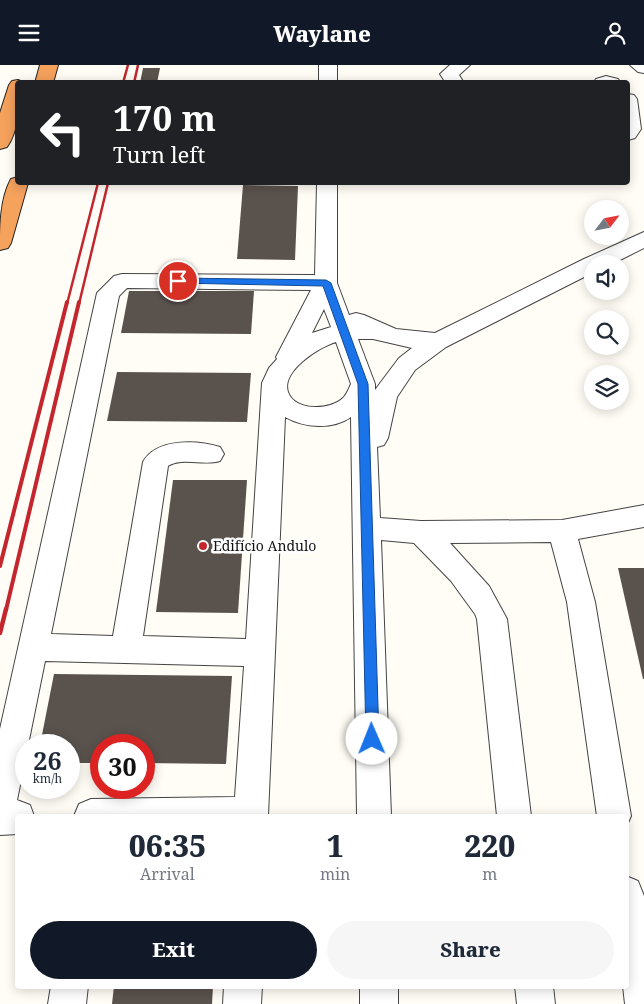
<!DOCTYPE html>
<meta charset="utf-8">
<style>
body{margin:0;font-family:"Noto Serif",serif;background:#f6f6f7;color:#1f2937;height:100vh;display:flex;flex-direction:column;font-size:19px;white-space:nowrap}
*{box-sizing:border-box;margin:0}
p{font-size:16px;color:#747a83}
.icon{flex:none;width:28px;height:28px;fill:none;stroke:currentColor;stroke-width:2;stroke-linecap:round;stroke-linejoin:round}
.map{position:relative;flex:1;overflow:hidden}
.side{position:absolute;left:15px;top:749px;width:614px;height:175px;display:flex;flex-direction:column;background:#fff;border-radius:5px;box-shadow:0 2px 12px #0003}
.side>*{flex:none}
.hud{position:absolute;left:15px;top:15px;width:615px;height:105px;border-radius:5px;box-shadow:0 2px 12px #0003;background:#202124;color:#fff;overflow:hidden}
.needle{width:32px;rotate:58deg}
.tools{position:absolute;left:584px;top:135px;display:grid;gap:10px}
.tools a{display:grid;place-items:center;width:45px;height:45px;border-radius:50%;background:#fff;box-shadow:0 2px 12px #0003;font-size:25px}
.speed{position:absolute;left:15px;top:669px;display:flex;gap:10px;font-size:25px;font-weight:700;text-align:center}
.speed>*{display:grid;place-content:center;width:65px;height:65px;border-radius:50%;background:#fff;box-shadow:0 2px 12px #0003;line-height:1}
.speed small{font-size:12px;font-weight:400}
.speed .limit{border:8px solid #d22;background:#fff;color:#111}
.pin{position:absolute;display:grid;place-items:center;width:42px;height:42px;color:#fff;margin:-21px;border:2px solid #fff;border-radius:50%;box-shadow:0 1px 5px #0007}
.me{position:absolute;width:55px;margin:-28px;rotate:359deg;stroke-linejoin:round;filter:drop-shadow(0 0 4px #0008)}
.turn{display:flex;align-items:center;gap:18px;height:105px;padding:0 15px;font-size:22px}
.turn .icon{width:65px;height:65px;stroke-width:2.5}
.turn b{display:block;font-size:35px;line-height:42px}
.eta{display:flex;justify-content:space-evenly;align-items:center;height:85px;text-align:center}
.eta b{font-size:30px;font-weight:800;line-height:35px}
.primary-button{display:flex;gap:10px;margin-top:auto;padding:10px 15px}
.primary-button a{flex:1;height:58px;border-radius:30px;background:#111827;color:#fff;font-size:20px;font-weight:800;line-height:58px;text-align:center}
.primary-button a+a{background:#f6f6f7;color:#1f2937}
header{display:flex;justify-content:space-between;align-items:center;height:65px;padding:0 15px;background:#111827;color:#fff;font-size:22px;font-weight:800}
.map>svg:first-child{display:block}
.building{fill:#5a524d}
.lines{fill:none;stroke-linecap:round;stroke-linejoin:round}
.minor-casing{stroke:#444;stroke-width:2}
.highway-casing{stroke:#222;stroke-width:2}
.minor{fill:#fff;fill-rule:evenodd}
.highway{fill:#f5a25d;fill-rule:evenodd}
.rail-far2{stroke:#c4262e;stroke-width:2.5}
.rail-far1{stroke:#c4262e;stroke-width:4}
.rail{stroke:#c4262e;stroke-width:4.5}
.route{fill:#1a73e8;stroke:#114b97}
.poi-dot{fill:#c4262e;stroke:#fff;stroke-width:2}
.labels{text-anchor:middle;stroke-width:5;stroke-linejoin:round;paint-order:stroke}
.poi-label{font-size:14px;fill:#111;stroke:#fff;text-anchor:start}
</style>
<header><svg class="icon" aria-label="menu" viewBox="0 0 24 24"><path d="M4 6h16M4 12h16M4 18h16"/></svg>Waylane<svg class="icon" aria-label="person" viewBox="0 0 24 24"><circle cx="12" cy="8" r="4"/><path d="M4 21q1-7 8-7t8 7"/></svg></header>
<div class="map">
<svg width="644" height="939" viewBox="0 0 644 939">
<rect width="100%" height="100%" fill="#fffdf5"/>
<!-- building -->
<g class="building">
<polygon points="143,3 160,3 157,18 140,18"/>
<polygon points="243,120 298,121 295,195 237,194"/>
<polygon points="129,226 254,226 251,269 121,268"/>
<polygon points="117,307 251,308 247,357 107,356"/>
<polygon points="173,415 247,415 238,548 156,547"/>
<polygon points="618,503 644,503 644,614 643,614"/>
<polygon points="54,609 232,611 226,699 144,698 144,680 101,680 101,698 69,698 69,680 40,680"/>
<polygon points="114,921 213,921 212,939 112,939"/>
</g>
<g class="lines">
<defs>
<g id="minor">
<rect x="319" y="0" width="18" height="18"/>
<polygon points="450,0 470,0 459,10 464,18 446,18 440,9"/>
<polygon points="630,0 644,0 644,8 638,7"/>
<polygon points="606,11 618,14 621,18 593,18 596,14"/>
<polygon points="628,29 634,30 637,34 641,64 635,73 628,75"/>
<path d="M317 118H337V218L349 250 356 248 364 250 396 264 435 268 584 194 644 167V183L612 199H592V208L446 282 415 305 397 332 388 373 384 380 377 382 380 453 421 456 562 455 644 440V462L578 474 595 537 631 751 626 762V751H597L567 537 551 477 450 478 489 521 507 554 531 751H497L477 554 475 549 451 516 414 478 381 475 391 751H357L351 352C333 365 304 363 285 352L268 751H74L79 739 91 734 235 732 244 601 45 596 28 680H26V691L17 735 30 740 34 751H18V769L0 770V664L97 228 114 211 122 209 315 210ZM127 223 311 225 276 292 277 294 269 303 262 318 246 574 143 571 168 401C182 392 204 401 220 396L224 389 220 382C197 375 156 373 143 397L113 571 51 569 119 231ZM324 244 331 262 312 268ZM358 274H373L412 283 399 293 375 325V319ZM336 277 351 319C349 323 347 329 343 333 331 345 295 347 288 327 281 306 319 282 336 277Z"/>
<polygon points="626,811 638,816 644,831 644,939 625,939 623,921 626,921"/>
<polygon points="51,921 88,921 86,939 48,939"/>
<polygon points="224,921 262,921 261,939 223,939"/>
<rect x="360" y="921" width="38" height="18"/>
<polygon points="515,921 553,921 555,939 517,939"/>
</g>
<g id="highway">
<polygon points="40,0 58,0 53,18 35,18"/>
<path d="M18 15 25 18H18C18 39 20 64 7 82L0 84V48L9 20 12 16Z"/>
<path d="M18 112V118H28L11 178 8 183 0 185C0 161 0 134 11 114Z"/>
</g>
</defs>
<!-- minor casing -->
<use href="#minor" class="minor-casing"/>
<!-- highway casing -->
<use href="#highway" class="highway-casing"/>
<!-- minor -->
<use href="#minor" class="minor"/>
<!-- highway -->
<use href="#highway" class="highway"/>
<!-- rail-far2 -->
<g class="rail-far2">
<polyline points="123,18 128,0"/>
<polyline points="134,18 138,0"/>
<polyline points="67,239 98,118"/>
<polyline points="79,239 108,118"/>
</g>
<!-- rail-far1 -->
<g class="rail-far1">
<polyline points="0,501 67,237"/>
<polyline points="6,545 79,237"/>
</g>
<!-- rail -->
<polyline class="rail" points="0,568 6,544"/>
</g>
<!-- route -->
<polygon class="route" points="178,213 326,215 331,218 368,319 379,674 377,679 372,681 368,679 366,674 358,319 323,221 175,218 175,214"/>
<!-- markers -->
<circle class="poi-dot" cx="203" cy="481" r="5"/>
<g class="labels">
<!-- poi labels -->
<g class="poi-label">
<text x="213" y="486">Edifício Andulo</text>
</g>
</g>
</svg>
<div class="tools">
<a><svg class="needle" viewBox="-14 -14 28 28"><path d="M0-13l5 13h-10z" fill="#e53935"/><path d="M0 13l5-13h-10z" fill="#747a83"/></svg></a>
<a><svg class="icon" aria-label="sound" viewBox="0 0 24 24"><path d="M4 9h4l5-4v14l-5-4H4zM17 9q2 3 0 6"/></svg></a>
<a><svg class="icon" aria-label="search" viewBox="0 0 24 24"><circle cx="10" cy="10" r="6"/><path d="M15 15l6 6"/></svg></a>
<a><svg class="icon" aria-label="layers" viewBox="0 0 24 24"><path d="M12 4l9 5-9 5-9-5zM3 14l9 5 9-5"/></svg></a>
</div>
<div class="speed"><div>26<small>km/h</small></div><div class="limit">30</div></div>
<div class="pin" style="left:178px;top:216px;background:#d93025"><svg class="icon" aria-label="arrive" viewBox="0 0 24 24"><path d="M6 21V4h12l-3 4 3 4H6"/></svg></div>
<svg class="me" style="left:372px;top:674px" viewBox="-20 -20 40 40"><circle r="19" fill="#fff"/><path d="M0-13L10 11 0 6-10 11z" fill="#1a73e8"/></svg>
<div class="hud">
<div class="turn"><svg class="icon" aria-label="left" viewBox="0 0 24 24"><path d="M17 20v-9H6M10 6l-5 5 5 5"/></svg><div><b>170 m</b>Turn left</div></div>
</div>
<section class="side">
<div class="eta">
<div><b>06:35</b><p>Arrival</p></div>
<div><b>1</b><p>min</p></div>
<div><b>220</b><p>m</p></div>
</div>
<div class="primary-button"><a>Exit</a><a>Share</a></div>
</section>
</div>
